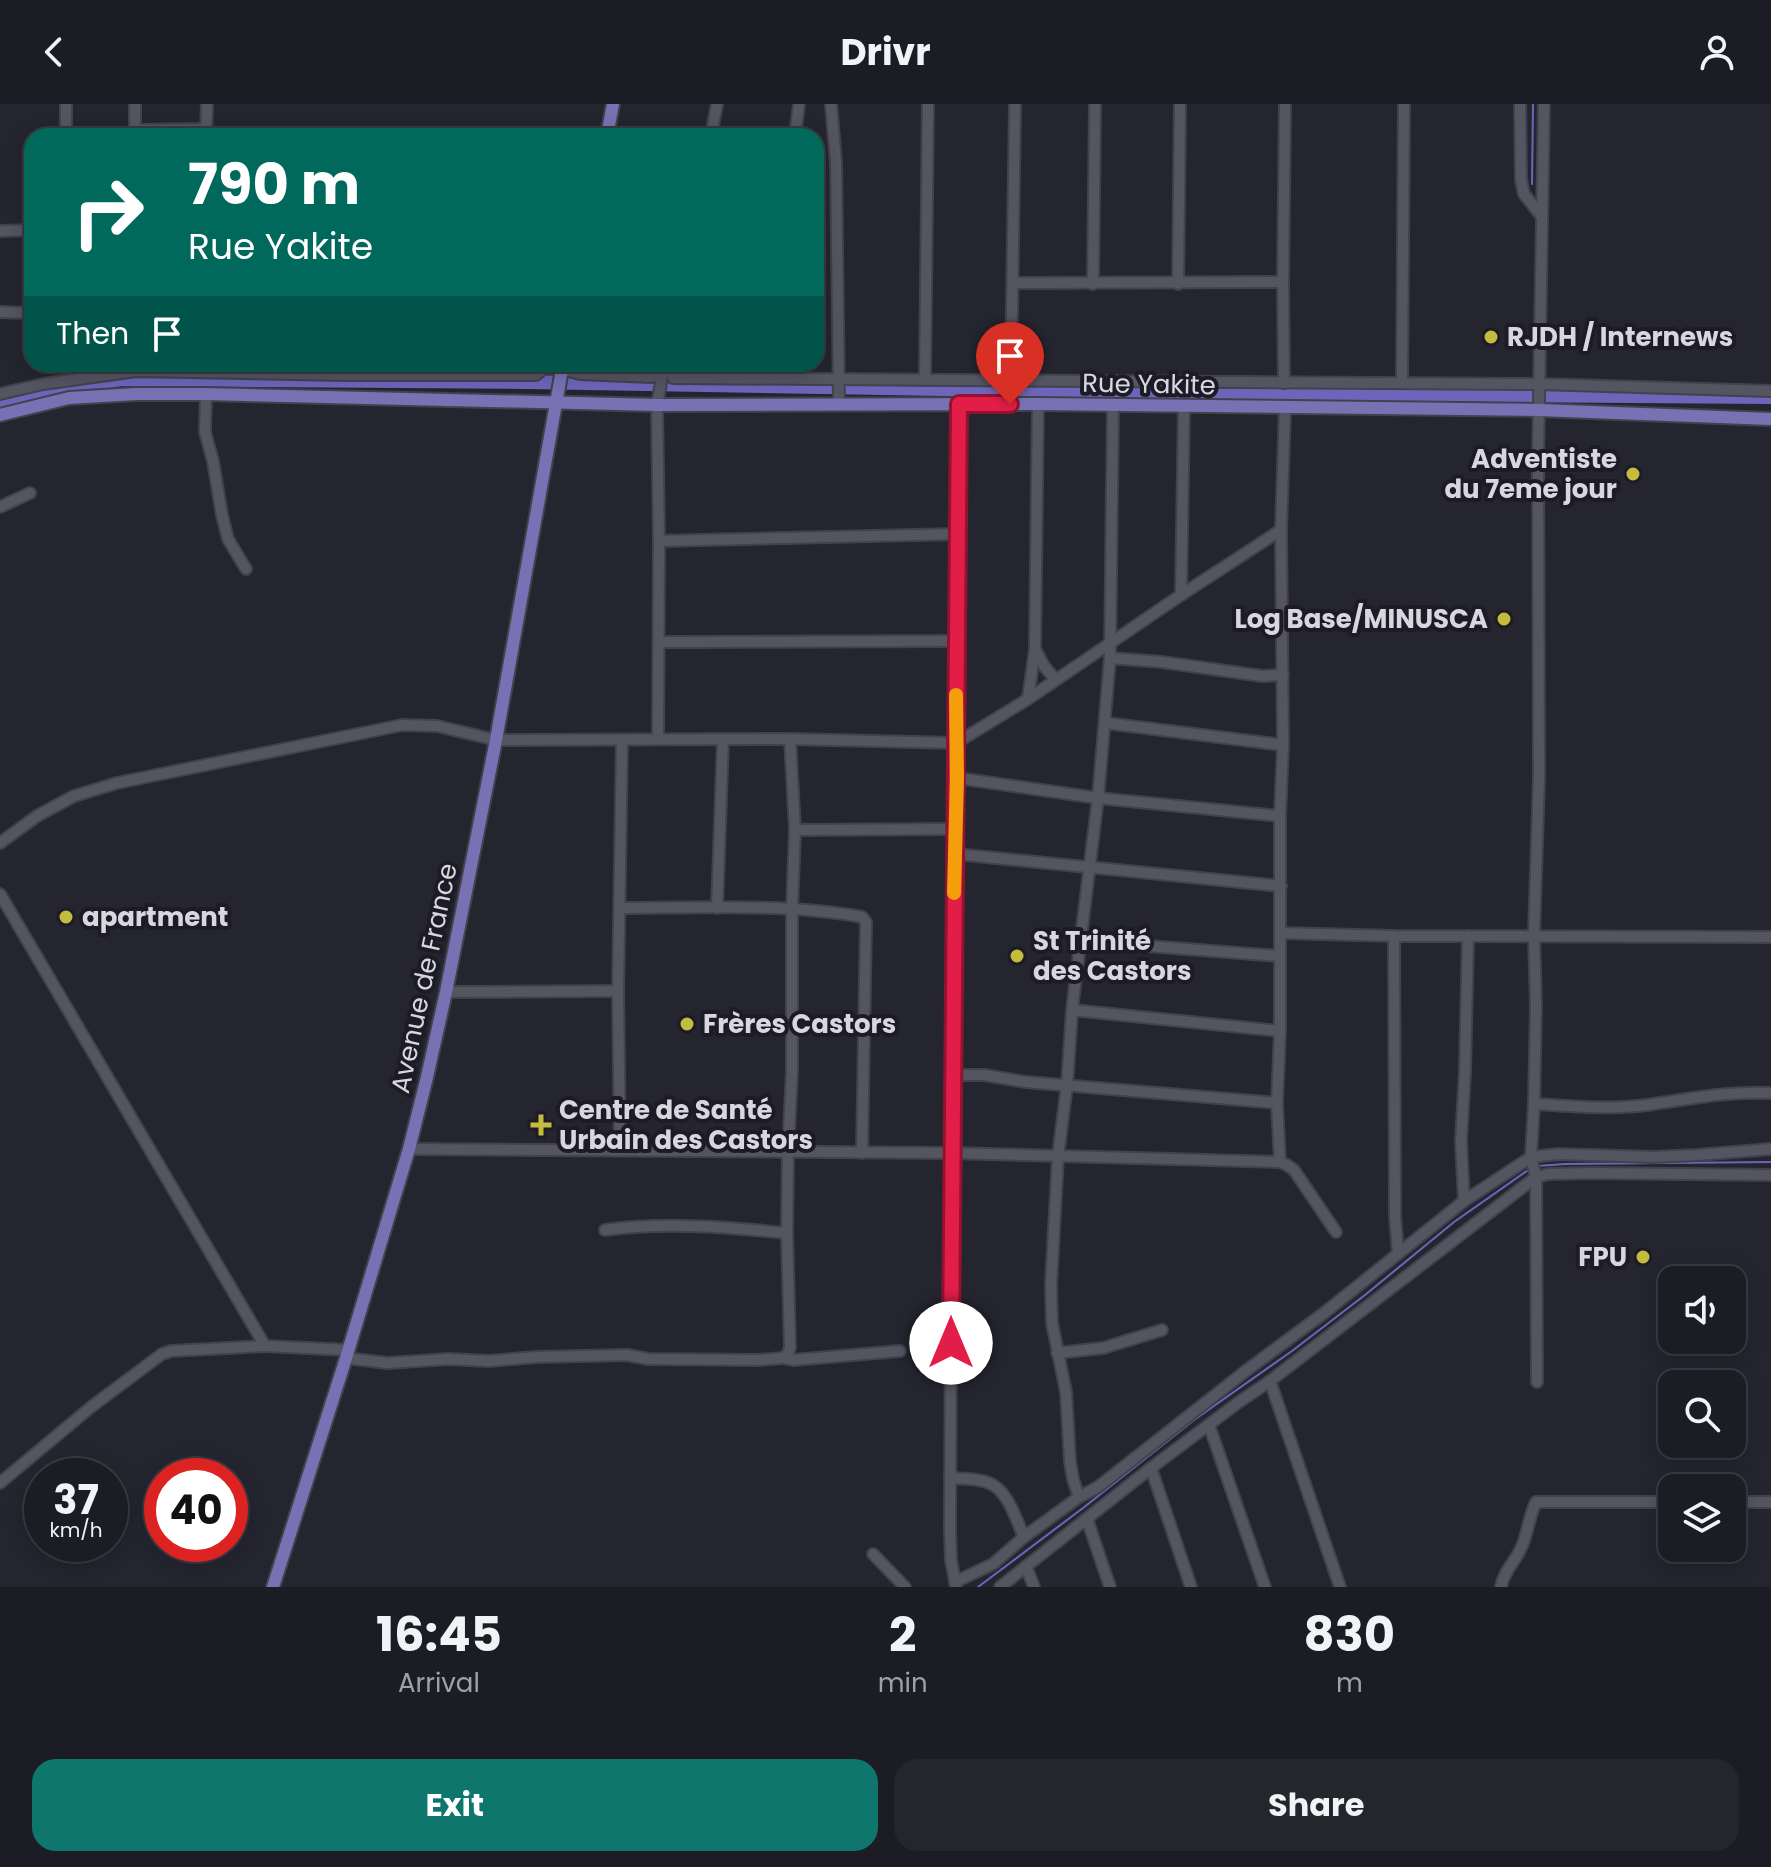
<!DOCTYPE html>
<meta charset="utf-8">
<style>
body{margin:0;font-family:Poppins,sans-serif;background:#25252c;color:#f1f3f6;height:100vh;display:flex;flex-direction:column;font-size:30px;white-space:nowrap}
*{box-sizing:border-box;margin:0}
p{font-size:26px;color:#a0a1a6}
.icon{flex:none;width:44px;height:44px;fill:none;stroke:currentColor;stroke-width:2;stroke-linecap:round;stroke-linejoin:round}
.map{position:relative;height:1483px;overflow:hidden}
.panel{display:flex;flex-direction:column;background:#1c1c24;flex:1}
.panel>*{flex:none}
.top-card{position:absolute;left:24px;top:24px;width:800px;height:244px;border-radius:24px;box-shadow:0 4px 20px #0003,0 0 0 2px #3a3a41;background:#00695c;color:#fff;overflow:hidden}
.controls{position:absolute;left:1658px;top:1162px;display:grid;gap:16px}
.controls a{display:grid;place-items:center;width:88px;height:88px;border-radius:16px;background:#1c1c24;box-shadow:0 4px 20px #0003,0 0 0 2px #3a3a41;font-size:40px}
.speed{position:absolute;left:24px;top:1354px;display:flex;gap:16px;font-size:40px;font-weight:700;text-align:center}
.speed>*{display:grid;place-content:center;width:104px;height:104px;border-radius:50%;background:#1c1c24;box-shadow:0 4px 20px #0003,0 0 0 2px #3a3a41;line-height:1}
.speed small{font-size:20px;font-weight:400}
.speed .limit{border:12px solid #d22;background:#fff;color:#111}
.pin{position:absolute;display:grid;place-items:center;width:68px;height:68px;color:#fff;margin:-82px -34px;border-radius:50% 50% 50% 0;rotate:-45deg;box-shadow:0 0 8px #0007}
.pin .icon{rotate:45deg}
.me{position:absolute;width:88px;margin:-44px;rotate:0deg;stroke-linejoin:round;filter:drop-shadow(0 0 6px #0008)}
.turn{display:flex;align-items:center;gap:28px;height:168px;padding:0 32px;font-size:36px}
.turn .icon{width:104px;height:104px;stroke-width:2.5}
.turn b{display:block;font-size:56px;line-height:68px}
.then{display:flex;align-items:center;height:76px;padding:0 32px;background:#0003;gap:16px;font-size:30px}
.eta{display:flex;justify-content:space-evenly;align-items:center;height:136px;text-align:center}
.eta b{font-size:48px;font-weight:700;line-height:56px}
.cta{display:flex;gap:16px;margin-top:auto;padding:16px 32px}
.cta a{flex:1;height:92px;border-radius:24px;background:#0f766e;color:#fff;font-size:32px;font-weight:700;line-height:92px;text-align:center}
.cta a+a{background:#25252c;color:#f1f3f6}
header{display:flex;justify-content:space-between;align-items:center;height:104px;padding:0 32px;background:#1c1c24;font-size:36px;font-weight:700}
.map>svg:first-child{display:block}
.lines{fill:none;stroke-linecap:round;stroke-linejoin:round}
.stream{stroke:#6d65ba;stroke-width:2}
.river{stroke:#6d65ba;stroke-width:14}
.minor-casing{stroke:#42424c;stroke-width:14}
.major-casing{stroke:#42424c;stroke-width:16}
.minor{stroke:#555562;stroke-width:10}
.major{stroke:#7872b4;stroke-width:12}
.route-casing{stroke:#92132f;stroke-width:20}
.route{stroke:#e11d48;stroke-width:14}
.slow{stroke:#f59e0b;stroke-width:14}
.poi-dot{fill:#c4bc3d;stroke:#1c1b26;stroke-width:3}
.labels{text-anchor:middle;stroke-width:8;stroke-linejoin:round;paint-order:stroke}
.poi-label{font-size:26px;font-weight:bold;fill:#d7d7df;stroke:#1c1b26;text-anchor:start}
.street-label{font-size:26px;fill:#d7d7df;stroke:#1c1b26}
</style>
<header><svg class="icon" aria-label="back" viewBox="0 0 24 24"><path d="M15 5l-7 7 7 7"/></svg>Drivr<svg class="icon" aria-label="person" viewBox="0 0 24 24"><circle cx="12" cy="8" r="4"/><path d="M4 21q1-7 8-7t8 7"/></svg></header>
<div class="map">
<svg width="1771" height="1483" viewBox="0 0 1771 1483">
<rect width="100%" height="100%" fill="#252530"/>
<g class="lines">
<!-- stream -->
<g class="stream">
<polyline points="1532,80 1533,0"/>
<polyline points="1537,1062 1565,1060 1771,1058"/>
<polyline points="978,1483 1083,1404 1194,1316 1292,1247 1365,1191 1454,1118 1531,1064"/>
</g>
<!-- river -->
<polyline class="river" points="0,297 37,287 122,275 528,278 1183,289 1771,293"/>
<defs>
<g id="minor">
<polyline points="831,0 836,59 839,301"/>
<polyline points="1520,0 1521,76 1524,90 1542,113"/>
<polyline points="135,26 206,25"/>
<polyline points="135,30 135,0"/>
<polyline points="206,30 207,0"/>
<polyline points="66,32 66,0"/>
<polyline points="711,32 717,0"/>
<polyline points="795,32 799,0"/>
<polyline points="0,127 32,126"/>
<polyline points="1013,179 1283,178"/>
<polyline points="1093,180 1095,0"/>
<polyline points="1178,180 1180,0"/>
<polyline points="0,208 32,209"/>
<polyline points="670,260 673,261 673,274 1539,280 1771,287"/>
<polyline points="755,274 757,260"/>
<polyline points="1011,275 1015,0"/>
<polyline points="925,276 928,0"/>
<polyline points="1284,279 1283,178 1285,0"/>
<polyline points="1402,279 1404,0"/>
<polyline points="0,290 43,280 136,267 348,271 536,271 544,264 562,265 580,270 652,273 656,272 663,260"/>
<polyline points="206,290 205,328 213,357 222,411 228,435 246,465"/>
<polyline points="0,403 30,389"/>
<polyline points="659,437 959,430"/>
<polyline points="1181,491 1184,303"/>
<polyline points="659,538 956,537"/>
<polyline points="1035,545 1044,562 1056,576"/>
<polyline points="1110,554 1162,558 1262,572 1283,571"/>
<polyline points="1028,595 1035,545 1038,300"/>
<polyline points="1105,619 1283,641"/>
<polyline points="658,635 659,437 657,301 662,273 666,262"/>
<polyline points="957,674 1098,694 1280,712"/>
<polyline points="795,726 954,725"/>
<polyline points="0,739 37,712 74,692 117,679 402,621 437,622 496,636 790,635 956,639 1028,595 1181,491 1281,426"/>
<polyline points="955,750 1281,782"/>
<polyline points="0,790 265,1242"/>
<path d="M620 804C698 804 785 799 862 813L866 818 862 1049"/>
<polyline points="717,804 723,636"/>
<polyline points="1281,829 1394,832 1771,833"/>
<polyline points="1394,832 1395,1111 1398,1150"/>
<polyline points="1081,837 1280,852"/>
<polyline points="446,888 618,887"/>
<polyline points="1072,906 1280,927"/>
<polyline points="952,971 984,971 1026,978 1277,999"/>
<path d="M1534 1000C1572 1002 1609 1006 1647 1001 1690 995 1726 987 1771 989"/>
<polyline points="409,1045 951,1049 1280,1058 1287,1061 1294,1066 1336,1128"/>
<polyline points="620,1046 618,887 622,636"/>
<polyline points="1280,1058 1277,999 1280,927 1280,712 1283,641 1281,426 1285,303"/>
<polyline points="1464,1097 1461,1037 1465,967 1468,832"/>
<path d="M605 1126C666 1118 726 1123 787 1129"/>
<polyline points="1057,1249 1103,1244 1162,1226"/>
<polyline points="346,1254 387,1259 448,1255 489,1257 536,1253 627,1251 648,1255 759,1256 783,1254 788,1250 790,1243 787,1129 788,1049 792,967 792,806 795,726 790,635"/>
<polyline points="783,1254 793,1256 900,1247"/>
<polyline points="1270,1277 1340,1483"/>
<polyline points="1537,1278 1536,1073 1531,1053 1534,1000 1536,902 1534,831 1539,673 1538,353 1544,0"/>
<polyline points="1209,1321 1265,1483"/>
<polyline points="1151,1364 1191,1483"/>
<path d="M950 1374C963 1375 978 1374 989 1379 1008 1386 1016 1416 1024 1433"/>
<polyline points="0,1379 91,1303 162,1250 171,1247 265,1242 349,1246"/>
<polyline points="1079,1393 1073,1375 1070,1357 1066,1288 1052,1219 1051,1181 1058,1052 1067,981 1072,906 1098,694 1110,554 1113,301"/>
<polyline points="1732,1398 1771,1398"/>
<polyline points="1087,1415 1110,1483"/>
<polyline points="873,1450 905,1483"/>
<polyline points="1026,1462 1034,1483"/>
<polyline points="955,1478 993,1460 1024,1433 1079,1393 1098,1383 1247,1266 1324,1209 1464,1097 1531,1053 1558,1050 1653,1053 1697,1051 1771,1045"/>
<polyline points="956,1483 951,1456 950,1426 952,971 954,725 957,674 959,300"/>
<polyline points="1000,1483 1151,1364 1239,1298 1270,1277 1536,1073 1549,1070 1592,1069 1771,1071"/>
<path d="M1501 1483C1504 1466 1516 1457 1522 1442 1528 1428 1529 1412 1536 1398H1672"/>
</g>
<g id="major">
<polyline points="607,32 613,0"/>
<polyline points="0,311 69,294 136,290 206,290 657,301 1038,300 1539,306 1771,315"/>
<polyline points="273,1483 346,1254 409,1045 427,973 446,888 496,636 563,260"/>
</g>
</defs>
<!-- minor casing -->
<use href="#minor" class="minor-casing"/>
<!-- major casing -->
<use href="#major" class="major-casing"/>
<!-- minor -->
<use href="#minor" class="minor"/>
<!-- major -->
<use href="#major" class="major"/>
</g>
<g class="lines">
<defs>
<polyline id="route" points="951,1239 959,300 1010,300"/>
</defs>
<!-- route casing -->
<use href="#route" class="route-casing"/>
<!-- route -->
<use href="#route" class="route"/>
<!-- slow -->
<polyline class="slow" points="954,789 957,674 956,591"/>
</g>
<!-- markers -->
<g class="poi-dot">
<circle cx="1491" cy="233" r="8"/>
<circle cx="1633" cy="370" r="8"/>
<circle cx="1504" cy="515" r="8"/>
<circle cx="66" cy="813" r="8"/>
<circle cx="1017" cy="852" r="8"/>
<circle cx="687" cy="920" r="8"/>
<path d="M537 1009h8v8h8v8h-8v8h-8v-8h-8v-8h8z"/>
<circle cx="1643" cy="1153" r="8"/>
</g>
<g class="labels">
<!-- poi labels -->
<g class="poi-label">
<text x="1507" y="242">RJDH / Internews</text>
<text x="1617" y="364" text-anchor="end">Adventiste<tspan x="1617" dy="30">du 7eme jour</tspan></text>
<text x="1488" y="524" text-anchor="end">Log Base/MINUSCA</text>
<text x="82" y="822">apartment</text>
<text x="1033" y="846">St Trinité<tspan x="1033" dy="30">des Castors</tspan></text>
<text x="703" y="929">Frères Castors</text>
<text x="559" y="1015">Centre de Santé<tspan x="559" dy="30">Urbain des Castors</tspan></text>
<text x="1627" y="1162" text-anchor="end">FPU</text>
</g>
<!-- street labels -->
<g class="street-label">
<text transform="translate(1149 280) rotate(1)" y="9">Rue Yakite</text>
<text transform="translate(424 874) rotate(-78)" y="9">Avenue de France</text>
</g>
</g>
</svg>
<div class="controls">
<a><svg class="icon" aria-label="sound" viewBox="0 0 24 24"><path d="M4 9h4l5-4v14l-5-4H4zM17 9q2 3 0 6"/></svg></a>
<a><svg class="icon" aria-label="search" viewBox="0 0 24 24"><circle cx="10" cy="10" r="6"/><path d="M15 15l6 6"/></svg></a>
<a><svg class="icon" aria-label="layers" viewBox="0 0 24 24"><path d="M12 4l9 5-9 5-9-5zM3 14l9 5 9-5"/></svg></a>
</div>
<div class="speed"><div>37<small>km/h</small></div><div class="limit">40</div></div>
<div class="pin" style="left:1010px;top:300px;background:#d93025"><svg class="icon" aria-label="arrive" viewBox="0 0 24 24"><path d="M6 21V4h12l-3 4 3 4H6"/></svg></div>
<svg class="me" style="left:951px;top:1239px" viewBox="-20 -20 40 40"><circle r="19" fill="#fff"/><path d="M0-13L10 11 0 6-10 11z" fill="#e11d48"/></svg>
<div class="top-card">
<div class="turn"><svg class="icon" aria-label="right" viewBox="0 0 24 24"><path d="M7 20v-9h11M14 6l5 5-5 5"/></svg><div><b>790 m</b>Rue Yakite</div></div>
<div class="then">Then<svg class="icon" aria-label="arrive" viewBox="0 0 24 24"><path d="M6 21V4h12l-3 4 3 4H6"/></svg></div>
</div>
</div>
<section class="panel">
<div class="eta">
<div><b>16:45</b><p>Arrival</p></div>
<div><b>2</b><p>min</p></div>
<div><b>830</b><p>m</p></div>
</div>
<div class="cta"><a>Exit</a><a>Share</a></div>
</section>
